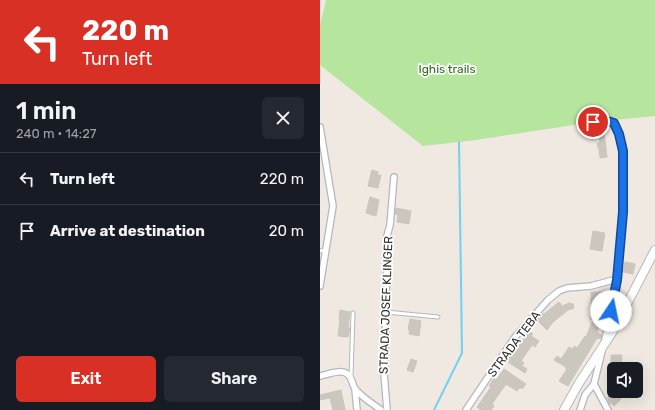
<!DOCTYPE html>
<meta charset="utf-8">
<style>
body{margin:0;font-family:Rubik,sans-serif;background:#242831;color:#f1f3f6;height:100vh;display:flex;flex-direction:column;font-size:15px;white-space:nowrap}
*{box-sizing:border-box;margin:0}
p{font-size:13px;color:#9ea1a6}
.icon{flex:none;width:22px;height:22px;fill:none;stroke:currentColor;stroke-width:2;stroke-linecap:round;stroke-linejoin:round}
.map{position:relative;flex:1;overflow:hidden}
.details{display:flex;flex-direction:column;background:#171b24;width:320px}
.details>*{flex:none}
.top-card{background:#d93025;color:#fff;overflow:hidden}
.fabs{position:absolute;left:287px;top:362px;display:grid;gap:8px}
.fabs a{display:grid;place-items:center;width:36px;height:36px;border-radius:6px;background:#171b24;box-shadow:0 4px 16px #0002;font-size:20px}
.pin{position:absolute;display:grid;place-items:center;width:34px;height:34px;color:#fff;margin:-17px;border:2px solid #fff;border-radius:50%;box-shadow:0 1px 4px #0007}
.me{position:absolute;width:44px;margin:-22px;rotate:11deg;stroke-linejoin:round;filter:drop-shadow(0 0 3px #0008)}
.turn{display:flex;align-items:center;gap:14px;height:84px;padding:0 16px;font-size:18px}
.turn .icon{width:52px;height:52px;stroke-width:2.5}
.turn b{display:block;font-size:28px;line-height:34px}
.round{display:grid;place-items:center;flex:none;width:42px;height:42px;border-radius:6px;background:#242831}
.head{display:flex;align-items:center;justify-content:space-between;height:68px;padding:0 16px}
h1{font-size:24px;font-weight:600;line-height:30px}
.primary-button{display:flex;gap:8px;margin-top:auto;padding:8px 16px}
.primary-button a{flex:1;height:46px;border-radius:6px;background:#d93025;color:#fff;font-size:16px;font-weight:600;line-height:46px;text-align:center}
.primary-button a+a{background:#242831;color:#f1f3f6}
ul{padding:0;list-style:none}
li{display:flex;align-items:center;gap:12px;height:52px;padding:0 16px;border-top:1px solid #363941}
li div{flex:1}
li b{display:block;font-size:15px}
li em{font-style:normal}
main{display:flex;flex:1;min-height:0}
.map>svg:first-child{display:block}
.green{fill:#b6e59e}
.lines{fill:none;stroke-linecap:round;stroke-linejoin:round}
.stream{stroke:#75cff0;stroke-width:2}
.building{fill:#cbc7bf;stroke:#cbc5ba}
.lane-casing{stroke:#b4b7c1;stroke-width:5}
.street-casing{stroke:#b4b7c1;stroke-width:8}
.secondary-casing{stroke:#b4b7c1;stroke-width:10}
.lane{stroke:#fff;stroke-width:3}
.street{stroke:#fff;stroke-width:5.5}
.secondary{stroke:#fff;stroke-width:8}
.route-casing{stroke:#114b97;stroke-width:10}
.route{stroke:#1a73e8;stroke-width:7}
.labels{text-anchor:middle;stroke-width:3.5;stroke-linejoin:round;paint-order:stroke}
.park-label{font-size:12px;fill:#2c6e1b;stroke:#fff}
.street-label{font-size:12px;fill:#2e2e2e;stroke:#fff}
</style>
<main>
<section class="details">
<div class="top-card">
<div class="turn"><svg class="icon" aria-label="left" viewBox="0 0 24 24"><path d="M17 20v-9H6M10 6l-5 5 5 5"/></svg><div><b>220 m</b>Turn left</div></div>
</div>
<div class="head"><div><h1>1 min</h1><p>240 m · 14:27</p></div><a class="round"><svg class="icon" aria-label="close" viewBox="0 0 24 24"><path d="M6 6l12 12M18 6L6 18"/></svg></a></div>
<ul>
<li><svg class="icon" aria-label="left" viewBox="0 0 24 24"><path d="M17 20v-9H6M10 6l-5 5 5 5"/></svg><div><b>Turn left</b></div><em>220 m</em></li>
<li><svg class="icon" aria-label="arrive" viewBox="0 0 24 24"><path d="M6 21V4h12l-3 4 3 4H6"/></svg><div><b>Arrive at destination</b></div><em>20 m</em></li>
</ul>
<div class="primary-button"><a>Exit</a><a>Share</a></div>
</section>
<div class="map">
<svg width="335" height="410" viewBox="0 0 335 410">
<rect width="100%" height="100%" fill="#efe9e1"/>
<!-- green -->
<polygon class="green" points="6,0 335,0 335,116 273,122 156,140 103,146 0,65 0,25"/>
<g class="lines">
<!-- stream -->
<polyline class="stream" points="114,410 142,353 139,142"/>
</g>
<!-- building -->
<g class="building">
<polygon points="283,125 287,157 280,158 279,148 278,148 277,143 280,143 278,126"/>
<polygon points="52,170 58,172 57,175 61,175 58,188 48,186"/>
<polygon points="50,197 59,200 56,216 46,213"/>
<polygon points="76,208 91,211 89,224 77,222 78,215 75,214"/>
<polygon points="273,231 285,233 282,251 270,249"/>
<polygon points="305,262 315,264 313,274 303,272"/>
<rect x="271" y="292" width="14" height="12"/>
<polygon points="239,302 242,306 249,303 253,304 254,308 248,310 233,322 227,330 217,320 223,313 224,314"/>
<polygon points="20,310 30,312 28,328 30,328 28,337 18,336 20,319 19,319"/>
<polygon points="273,310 282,314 277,333 282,335 281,338 281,339 277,338 248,386 239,381 247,369 245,368 246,367 234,360 237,356 241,359 249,347 253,349 254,346 257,348 265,336 266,337 273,320 270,319"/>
<polygon points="90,319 101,321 99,336 89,334 90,330 88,330"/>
<polygon points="209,331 213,334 211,336 219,341 215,347 212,345 201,361 204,363 202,366 207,369 205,373 186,361 193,351 195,352"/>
<polygon points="291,355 302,355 301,368 291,367"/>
<polygon points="91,359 97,361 93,372 87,370"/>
<polygon points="184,369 206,384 202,389 200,387 197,391 186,384 172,404 174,406 171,410 161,410 157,407 171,387 169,386 174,378 176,380"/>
<polygon points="21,390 25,410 13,410 10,398 0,400 0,395"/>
<polygon points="292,391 301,399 294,406 291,403 290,404 288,401 289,400 287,398 289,396 288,395"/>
</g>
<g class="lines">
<defs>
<g id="lane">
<polyline points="0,251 6,250"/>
<polyline points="66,312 118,317"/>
<polyline points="31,377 33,313"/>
</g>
<g id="street">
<polyline points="263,125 284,120 294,123 299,134 303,151 303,212 297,279 285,340"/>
<polyline points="0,127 13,206 0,286"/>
<path d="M0 376C10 374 26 366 31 379 33 383 33 387 36 390 43 398 53 404 61 410"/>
<polyline points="274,384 288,410"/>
<polyline points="35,389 37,410"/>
<polyline points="67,410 64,373 65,364 67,236 70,225 74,177"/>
<polyline points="146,410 195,337 228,300 239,291 247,288 271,286 297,279"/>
<polyline points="260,410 265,395 269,390 274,384 282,351"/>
</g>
<polyline id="secondary" points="244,410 259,383 293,331 335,250"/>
</defs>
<!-- lane casing -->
<use href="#lane" class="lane-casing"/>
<!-- street casing -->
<use href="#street" class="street-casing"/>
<!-- secondary casing -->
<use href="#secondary" class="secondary-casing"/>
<!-- lane -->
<use href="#lane" class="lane"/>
<!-- street -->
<use href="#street" class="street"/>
<!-- secondary -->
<use href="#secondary" class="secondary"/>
</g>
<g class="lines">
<defs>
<polyline id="route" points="273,122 284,120 294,123 299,134 303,151 303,212 297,280 291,311"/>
</defs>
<!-- route casing -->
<use href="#route" class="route-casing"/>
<!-- route -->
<use href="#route" class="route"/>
</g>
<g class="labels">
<!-- park labels -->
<g class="park-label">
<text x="127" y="73">Ighis trails</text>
</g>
<!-- street labels -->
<g class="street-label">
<text transform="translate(66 305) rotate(-88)" y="4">STRADA JOSEF KLINGER</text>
<text transform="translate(194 344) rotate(-53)" y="4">STRADA TEBA</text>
</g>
</g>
</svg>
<div class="fabs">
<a><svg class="icon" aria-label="sound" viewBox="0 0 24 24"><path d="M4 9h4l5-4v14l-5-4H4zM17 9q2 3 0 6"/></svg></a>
</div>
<div class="pin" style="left:273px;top:122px;background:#d93025"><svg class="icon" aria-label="arrive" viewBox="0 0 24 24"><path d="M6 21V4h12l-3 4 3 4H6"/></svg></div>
<svg class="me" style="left:291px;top:311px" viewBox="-20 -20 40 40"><circle r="19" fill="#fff"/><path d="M0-13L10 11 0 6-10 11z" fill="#1a73e8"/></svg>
</div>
</main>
